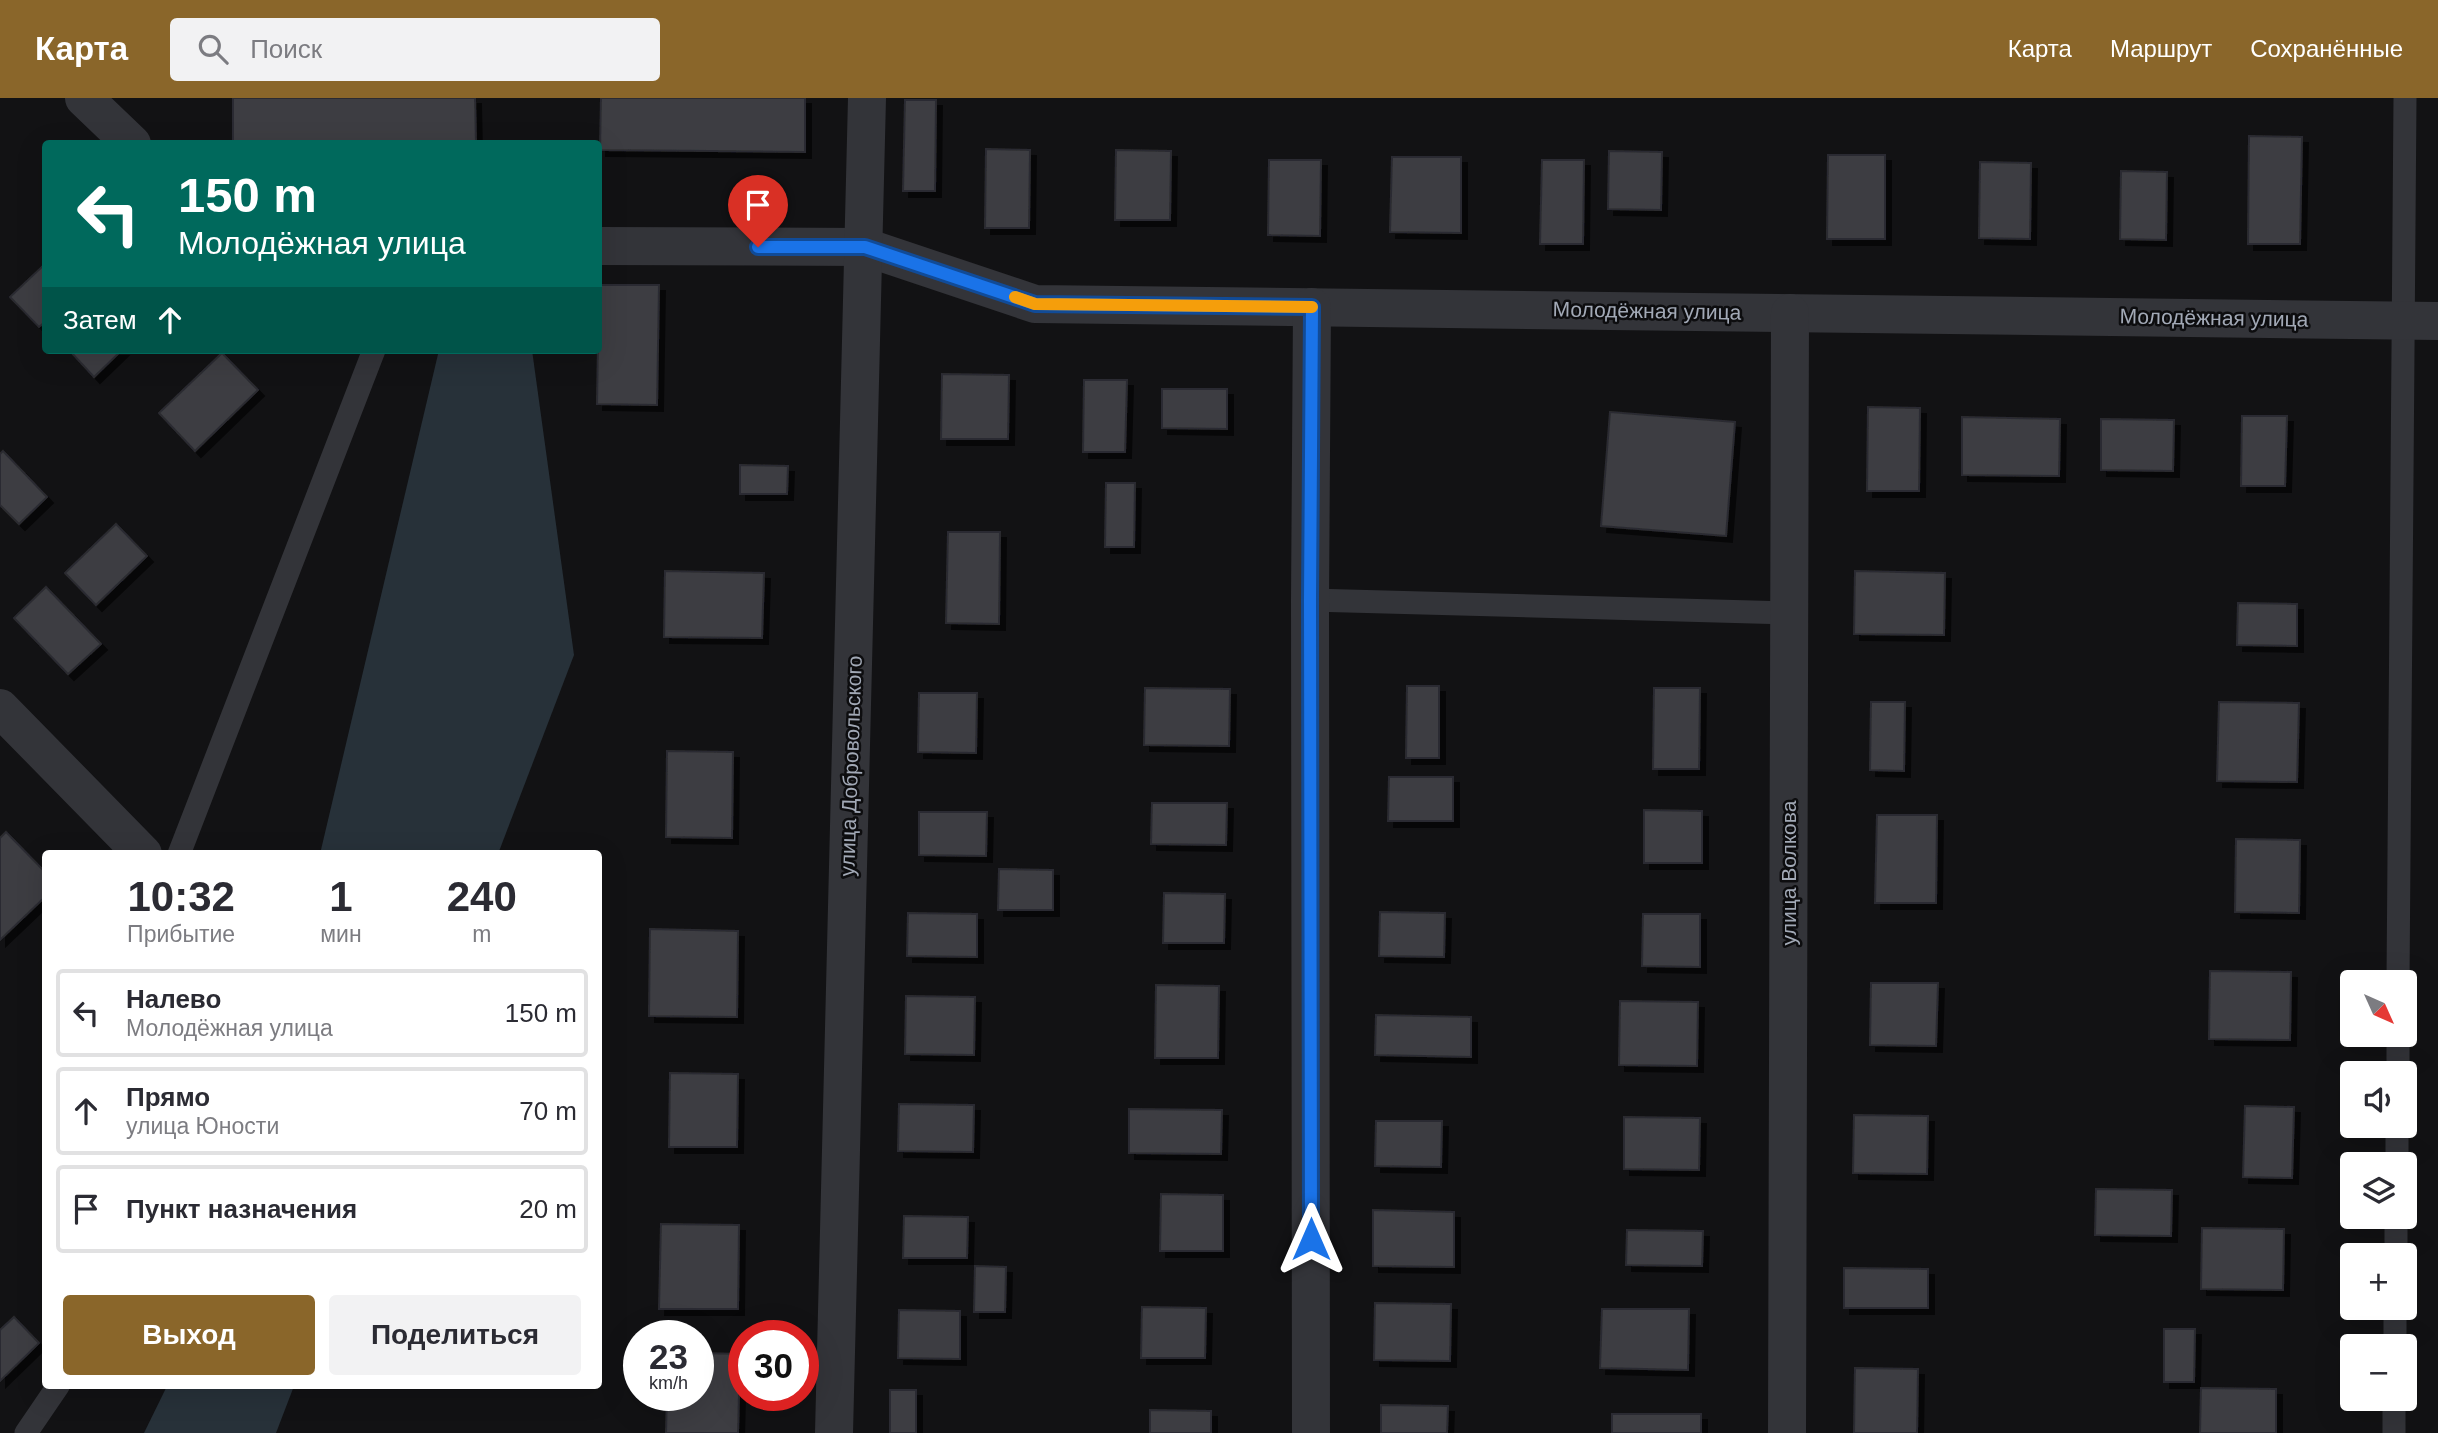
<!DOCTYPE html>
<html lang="ru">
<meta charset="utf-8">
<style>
body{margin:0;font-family:Helvetica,sans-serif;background:#f2f2f3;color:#2b2b33;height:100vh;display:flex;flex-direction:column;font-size:26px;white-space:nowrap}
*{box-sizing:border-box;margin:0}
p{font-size:23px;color:#7c7c81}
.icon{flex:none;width:38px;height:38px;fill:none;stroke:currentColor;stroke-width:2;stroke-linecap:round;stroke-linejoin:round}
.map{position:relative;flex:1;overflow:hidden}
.panel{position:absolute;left:42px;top:752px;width:560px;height:539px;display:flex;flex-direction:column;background:#fff;border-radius:7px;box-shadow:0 7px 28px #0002}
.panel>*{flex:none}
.guide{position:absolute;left:42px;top:42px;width:560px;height:214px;border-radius:7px;box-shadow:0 7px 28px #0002;background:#00695c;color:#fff;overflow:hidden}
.needle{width:46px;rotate:135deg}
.tools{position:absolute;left:2340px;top:872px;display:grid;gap:14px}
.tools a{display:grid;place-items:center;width:77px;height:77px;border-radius:7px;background:#fff;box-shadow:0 7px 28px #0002;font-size:35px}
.speed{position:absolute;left:623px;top:1222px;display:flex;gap:14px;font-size:35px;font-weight:700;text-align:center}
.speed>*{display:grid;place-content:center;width:91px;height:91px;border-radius:50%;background:#fff;box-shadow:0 7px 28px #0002;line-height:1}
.speed small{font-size:18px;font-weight:400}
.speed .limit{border:10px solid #d22;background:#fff;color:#111}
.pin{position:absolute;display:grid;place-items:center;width:60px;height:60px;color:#fff;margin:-72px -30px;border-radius:50% 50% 50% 0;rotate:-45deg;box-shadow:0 0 7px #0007}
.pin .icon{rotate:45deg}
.me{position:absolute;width:77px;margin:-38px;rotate:0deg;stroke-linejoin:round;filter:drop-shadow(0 0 5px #0008)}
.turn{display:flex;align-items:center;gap:24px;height:147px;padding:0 21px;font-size:32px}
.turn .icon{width:91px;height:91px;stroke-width:2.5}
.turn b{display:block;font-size:49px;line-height:60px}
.then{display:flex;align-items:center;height:66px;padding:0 21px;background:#0003;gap:14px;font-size:26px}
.eta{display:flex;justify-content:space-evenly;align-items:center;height:119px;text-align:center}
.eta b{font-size:42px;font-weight:700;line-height:49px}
.primary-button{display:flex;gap:14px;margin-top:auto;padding:14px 21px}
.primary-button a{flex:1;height:80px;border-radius:7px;background:#8a662a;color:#fff;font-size:28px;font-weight:700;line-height:80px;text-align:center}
.primary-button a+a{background:#f2f2f3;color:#2b2b33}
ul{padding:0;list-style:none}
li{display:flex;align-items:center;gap:21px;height:88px;margin:0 14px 10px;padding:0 7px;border:4px solid #e1e1e2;border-radius:7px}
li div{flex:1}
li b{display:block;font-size:26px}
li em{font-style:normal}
header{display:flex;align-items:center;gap:42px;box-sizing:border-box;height:98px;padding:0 35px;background:#8a662a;color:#fff}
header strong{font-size:33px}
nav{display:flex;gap:38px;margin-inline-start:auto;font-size:24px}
.search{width:490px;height:63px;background:#f2f2f3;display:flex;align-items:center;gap:18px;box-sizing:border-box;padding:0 24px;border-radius:7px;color:#7c7c81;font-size:26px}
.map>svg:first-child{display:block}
.water{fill:#273139}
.building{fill:#3c3d42;stroke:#2c2c30;stroke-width:2;filter:url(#shadow)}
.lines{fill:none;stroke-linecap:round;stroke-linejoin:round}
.lane{stroke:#333439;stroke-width:23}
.street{stroke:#333439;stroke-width:38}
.route-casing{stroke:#114b97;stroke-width:18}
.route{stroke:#1a73e8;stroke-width:12}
.slow{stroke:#f59e0b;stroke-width:12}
.labels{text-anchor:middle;stroke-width:5;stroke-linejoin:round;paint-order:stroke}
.street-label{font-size:21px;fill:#a2a9b6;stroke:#0d0d0f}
</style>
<header>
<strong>Карта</strong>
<div class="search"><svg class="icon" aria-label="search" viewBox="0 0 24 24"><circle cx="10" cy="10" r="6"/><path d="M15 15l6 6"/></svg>Поиск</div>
<nav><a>Карта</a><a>Маршрут</a><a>Сохранённые</a></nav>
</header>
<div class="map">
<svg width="2438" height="1335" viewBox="0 0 2438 1335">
<defs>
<filter id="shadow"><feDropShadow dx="6" dy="6" stdDeviation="0" flood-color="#0009"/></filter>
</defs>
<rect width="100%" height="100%" fill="#121214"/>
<!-- water -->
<g class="water">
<polygon points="439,252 532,252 574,557 498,756 320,756"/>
<polygon points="167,1288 294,1288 276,1335 144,1335"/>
</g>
<!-- building -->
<g class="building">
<polygon points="233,0 475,0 476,46 233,46"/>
<polygon points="601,0 805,0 805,54 600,52"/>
<polygon points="905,2 936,2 935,93 903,93"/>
<polygon points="2249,38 2302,39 2300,146 2248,146"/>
<polygon points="986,51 1030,52 1029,130 985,130"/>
<polygon points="1116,52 1171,53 1170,122 1115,122"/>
<polygon points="1609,53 1662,54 1661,112 1608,111"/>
<polygon points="1828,57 1885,57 1885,141 1827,141"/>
<polygon points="1392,59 1461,59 1461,135 1390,134"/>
<polygon points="1269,62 1321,62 1320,138 1268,137"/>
<polygon points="1542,62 1584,62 1583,146 1540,146"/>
<polygon points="1980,64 2031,65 2030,141 1979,140"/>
<polygon points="2121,73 2167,74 2166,142 2120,141"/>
<polygon points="46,165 46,223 39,229 10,199"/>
<polygon points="599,187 659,187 657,307 597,306"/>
<polygon points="69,252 122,252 94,279"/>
<polygon points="222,255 258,292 195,353 159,315"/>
<polygon points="942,276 1009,277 1008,341 941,341"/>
<polygon points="1084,282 1127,282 1125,354 1083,354"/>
<polygon points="1162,291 1227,291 1227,331 1162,330"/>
<polygon points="1868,309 1920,310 1919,393 1867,393"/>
<polygon points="1610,314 1735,324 1726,438 1601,428"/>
<polygon points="2242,318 2287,318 2285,388 2241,388"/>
<polygon points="1962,319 2060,321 2059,378 1962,377"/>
<polygon points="2101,321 2174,322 2173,373 2101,372"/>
<polygon points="3,353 47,399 19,426 0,407 0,356"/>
<polygon points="740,367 788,368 787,396 740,396"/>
<polygon points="1106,385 1135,385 1134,449 1105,449"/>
<polygon points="116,426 147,458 96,507 65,475"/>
<polygon points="948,434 1000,434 999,526 946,525"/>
<polygon points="665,473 764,475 762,540 664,539"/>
<polygon points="1855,473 1945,475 1944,537 1854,536"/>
<polygon points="46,489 101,546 68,576 14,520"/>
<polygon points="2238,505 2297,506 2297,548 2237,547"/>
<polygon points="1407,588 1439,588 1439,660 1406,660"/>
<polygon points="1145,590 1230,591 1229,648 1144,647"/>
<polygon points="1654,590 1700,590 1699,671 1653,671"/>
<polygon points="919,595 977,595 976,655 918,654"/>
<polygon points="1871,604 1905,604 1904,673 1870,672"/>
<polygon points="2219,604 2299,605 2297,684 2217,683"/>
<polygon points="667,653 733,654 732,740 666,739"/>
<polygon points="1389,679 1453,679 1453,723 1388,723"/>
<polygon points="1152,705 1227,705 1226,747 1151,746"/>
<polygon points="1644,712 1702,713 1702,765 1644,765"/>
<polygon points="919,714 987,714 986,758 919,757"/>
<polygon points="1877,717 1937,717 1936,805 1875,805"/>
<polygon points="6,734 46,775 46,798 0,842 0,740"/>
<polygon points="2236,741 2300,742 2299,815 2235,814"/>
<polygon points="999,771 1053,772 1053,812 998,812"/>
<polygon points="1164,795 1225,796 1224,845 1163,845"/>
<polygon points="1380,814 1445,815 1444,859 1379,858"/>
<polygon points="908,815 977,816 977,859 907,858"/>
<polygon points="1643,816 1700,816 1700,869 1642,868"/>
<polygon points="650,831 738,833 737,919 649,918"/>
<polygon points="2210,873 2291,874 2290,942 2209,941"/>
<polygon points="1871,885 1938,885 1936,948 1870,947"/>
<polygon points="1156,887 1219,888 1218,960 1155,960"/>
<polygon points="906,898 975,899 974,957 905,956"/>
<polygon points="1620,903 1698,904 1697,968 1619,967"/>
<polygon points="1376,917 1471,919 1471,959 1375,957"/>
<polygon points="670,975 738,976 737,1049 669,1049"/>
<polygon points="899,1006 974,1007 973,1054 898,1053"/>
<polygon points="2245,1008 2294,1009 2292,1080 2243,1079"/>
<polygon points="1129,1011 1222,1012 1221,1056 1129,1055"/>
<polygon points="1854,1017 1928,1018 1927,1076 1853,1075"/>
<polygon points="1624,1019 1700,1020 1699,1072 1624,1071"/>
<polygon points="1376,1023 1442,1023 1441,1069 1375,1068"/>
<polygon points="2096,1091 2172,1092 2171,1138 2095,1137"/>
<polygon points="1161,1096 1223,1097 1223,1153 1160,1153"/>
<polygon points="1373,1112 1454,1114 1454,1169 1373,1168"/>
<polygon points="904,1118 968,1119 967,1160 903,1160"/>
<polygon points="661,1126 739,1127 738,1211 659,1211"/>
<polygon points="2202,1130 2284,1131 2283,1192 2201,1191"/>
<polygon points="1627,1132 1703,1133 1702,1168 1626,1167"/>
<polygon points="975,1168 1006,1169 1005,1214 974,1214"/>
<polygon points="1844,1170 1928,1171 1928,1210 1844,1210"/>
<polygon points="1375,1205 1451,1206 1450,1263 1374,1262"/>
<polygon points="1142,1209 1206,1210 1205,1260 1141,1260"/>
<polygon points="1602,1211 1689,1211 1688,1272 1600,1270"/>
<polygon points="899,1212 960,1213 960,1261 898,1260"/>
<polygon points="14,1219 39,1245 0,1283 0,1232"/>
<polygon points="2164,1231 2195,1231 2194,1284 2164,1284"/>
<polygon points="698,1255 740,1256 738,1335 666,1335 667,1297 698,1297"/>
<polygon points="1855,1270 1918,1271 1917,1335 1854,1335"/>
<polygon points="2201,1290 2276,1291 2276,1335 2200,1335"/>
<rect x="890" y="1292" width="26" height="43"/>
<polygon points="1381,1307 1448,1308 1447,1335 1381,1335"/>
<polygon points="1150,1312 1211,1313 1211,1335 1150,1335"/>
<rect x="1612" y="1316" width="89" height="19"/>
</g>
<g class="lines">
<!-- lane -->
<g class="lane">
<polyline points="1310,502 1790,515"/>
<polyline points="179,756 374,252"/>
<polyline points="2398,884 2405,0"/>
<polyline points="2398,975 2398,936"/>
<polyline points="2397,1066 2397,1027"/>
<polyline points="2396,1157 2396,1118"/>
<polyline points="2395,1248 2395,1209"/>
<polyline points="26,1335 58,1288"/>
<polyline points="2394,1335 2394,1300"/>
</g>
<!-- street -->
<g class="street">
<polyline points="84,0 132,46"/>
<polyline points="598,148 865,149 1035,206 2438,223"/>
<polyline points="0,610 143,756"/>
<polyline points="834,1335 867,0"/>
<polyline points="1311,1335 1310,502 1312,209"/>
<polyline points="1787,1335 1790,215"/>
</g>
</g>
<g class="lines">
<defs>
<polyline id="route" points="758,149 865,149 1035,206 1312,209 1310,502 1311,1141"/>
</defs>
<!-- route casing -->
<use href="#route" class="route-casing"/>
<!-- route -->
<use href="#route" class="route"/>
<!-- slow -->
<polyline class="slow" points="1015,199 1035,206 1312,209"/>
</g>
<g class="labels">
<!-- street labels -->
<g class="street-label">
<text transform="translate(1647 213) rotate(1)" y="7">Молодёжная улица</text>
<text transform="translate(2214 220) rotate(1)" y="7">Молодёжная улица</text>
<text transform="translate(851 668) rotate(-88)" y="7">улица Добровольского</text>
<text transform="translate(1789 775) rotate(-90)" y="7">улица Волкова</text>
</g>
</g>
</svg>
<div class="tools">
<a><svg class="needle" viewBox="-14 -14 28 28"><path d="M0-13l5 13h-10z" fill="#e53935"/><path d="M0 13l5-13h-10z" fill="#7c7c81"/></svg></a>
<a><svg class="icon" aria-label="sound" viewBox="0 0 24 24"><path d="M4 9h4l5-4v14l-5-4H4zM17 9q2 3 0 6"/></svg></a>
<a><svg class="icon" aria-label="layers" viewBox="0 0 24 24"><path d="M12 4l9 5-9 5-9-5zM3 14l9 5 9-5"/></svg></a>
<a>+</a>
<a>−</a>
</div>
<div class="speed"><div>23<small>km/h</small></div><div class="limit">30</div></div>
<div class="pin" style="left:758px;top:149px;background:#d93025"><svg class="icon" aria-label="arrive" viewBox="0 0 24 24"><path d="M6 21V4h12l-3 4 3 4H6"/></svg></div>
<svg class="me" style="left:1311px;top:1141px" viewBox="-20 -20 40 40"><path d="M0-17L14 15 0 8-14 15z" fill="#1a73e8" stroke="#fff" stroke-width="4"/></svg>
<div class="guide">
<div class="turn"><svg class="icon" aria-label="left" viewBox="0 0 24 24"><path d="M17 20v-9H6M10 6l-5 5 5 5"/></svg><div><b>150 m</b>Молодёжная улица</div></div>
<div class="then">Затем<svg class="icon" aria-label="ahead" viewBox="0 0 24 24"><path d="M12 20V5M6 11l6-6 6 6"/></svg></div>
</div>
<section class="panel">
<div class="eta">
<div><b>10:32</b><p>Прибытие</p></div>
<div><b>1</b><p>мин</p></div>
<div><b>240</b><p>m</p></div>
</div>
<ul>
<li><svg class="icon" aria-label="left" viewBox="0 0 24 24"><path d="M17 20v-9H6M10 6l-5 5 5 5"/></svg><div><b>Налево</b><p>Молодёжная улица</p></div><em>150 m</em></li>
<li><svg class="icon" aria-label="ahead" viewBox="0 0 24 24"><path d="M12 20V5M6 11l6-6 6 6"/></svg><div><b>Прямо</b><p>улица Юности</p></div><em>70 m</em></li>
<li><svg class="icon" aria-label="arrive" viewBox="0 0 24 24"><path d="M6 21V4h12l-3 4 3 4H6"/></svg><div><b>Пункт назначения</b></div><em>20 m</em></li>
</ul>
<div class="primary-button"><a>Выход</a><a>Поделиться</a></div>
</section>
</div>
